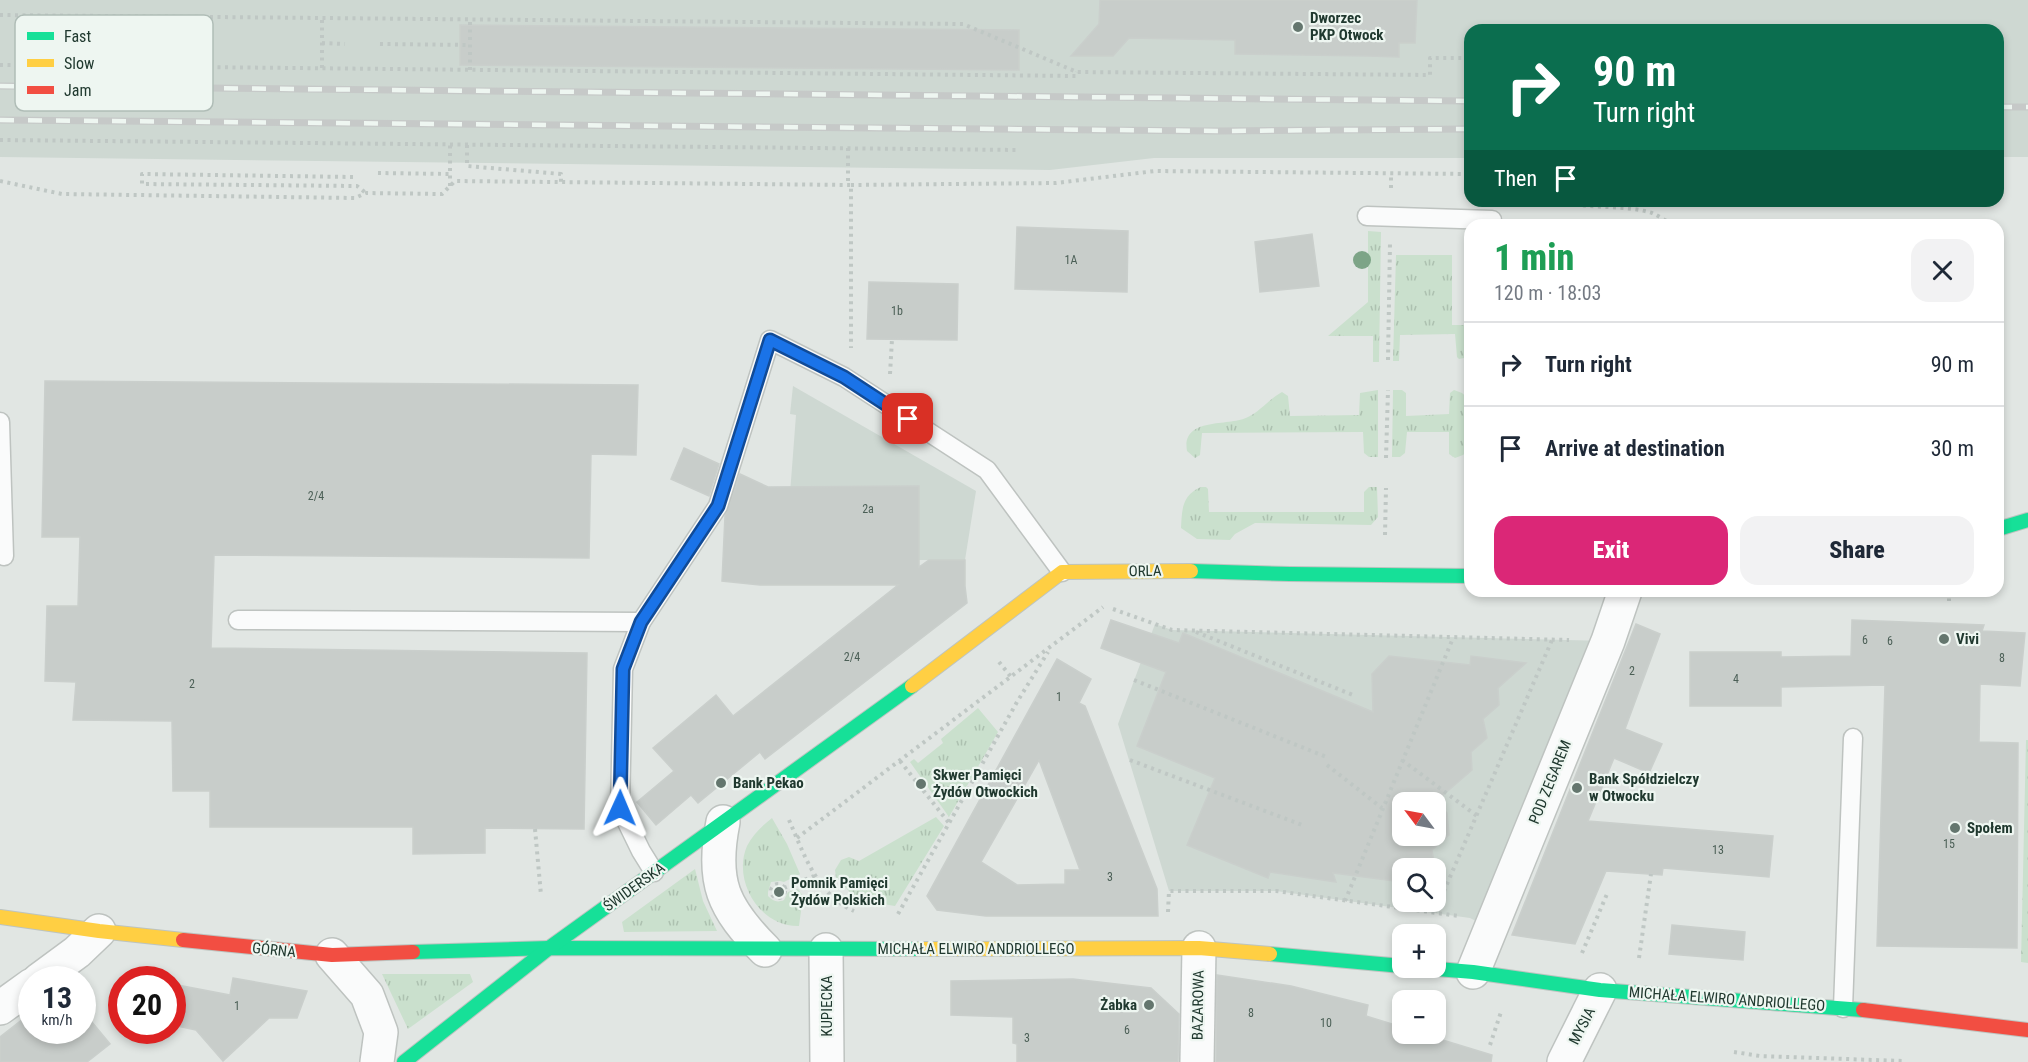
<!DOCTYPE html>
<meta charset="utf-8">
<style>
body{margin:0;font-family:"Roboto Condensed",sans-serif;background:#f2f2f3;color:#1f2937;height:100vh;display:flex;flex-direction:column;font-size:22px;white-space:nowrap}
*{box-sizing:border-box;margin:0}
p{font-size:20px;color:#747a83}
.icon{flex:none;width:33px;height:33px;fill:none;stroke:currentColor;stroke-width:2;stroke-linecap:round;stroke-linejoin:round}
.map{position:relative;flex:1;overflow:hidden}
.drawer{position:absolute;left:1464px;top:219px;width:540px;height:378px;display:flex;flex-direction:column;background:#fff;border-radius:18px;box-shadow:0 3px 9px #0003}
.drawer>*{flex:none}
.banner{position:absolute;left:1464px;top:24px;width:540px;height:183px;border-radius:18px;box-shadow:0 3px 9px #0003;background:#0b6e4f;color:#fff;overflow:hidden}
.needle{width:39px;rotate:302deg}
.buttons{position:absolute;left:1392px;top:792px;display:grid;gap:12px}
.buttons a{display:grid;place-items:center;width:54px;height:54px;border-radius:12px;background:#fff;box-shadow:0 3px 9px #0003;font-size:30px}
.speed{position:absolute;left:18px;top:966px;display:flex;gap:12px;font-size:30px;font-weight:700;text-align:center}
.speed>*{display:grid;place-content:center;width:78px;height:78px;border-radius:50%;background:#fff;box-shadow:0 3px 9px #0003;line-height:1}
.speed small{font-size:15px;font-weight:400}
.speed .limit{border:9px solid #d22;background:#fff;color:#111}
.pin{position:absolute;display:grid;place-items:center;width:51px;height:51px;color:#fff;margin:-26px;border-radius:12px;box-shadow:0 3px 9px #0006}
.me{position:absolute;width:66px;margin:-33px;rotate:1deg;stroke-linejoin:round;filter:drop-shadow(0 0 4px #0008)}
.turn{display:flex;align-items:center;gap:21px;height:126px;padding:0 30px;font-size:27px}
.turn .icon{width:78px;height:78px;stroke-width:2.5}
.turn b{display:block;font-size:42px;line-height:51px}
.then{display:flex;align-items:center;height:57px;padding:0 30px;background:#0003;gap:12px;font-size:22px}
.round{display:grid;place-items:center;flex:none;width:63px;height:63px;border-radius:18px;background:#f2f2f3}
.summary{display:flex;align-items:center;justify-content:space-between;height:102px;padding:0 30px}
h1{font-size:36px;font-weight:800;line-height:45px;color:#1e9e55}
.primary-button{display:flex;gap:12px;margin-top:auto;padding:12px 30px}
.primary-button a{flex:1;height:69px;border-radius:18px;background:#db2777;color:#fff;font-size:24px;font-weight:800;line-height:69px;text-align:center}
.primary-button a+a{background:#f2f2f3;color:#1f2937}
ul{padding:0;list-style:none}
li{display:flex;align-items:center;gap:18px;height:84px;padding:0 30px;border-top:2px solid #e0e1e3}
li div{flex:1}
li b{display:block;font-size:22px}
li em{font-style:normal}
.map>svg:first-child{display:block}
.built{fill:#ced8d2;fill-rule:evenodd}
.grass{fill:url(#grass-tufts)}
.forest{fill:url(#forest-crowns)}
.building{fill:#c8cdca;stroke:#cacfcc;stroke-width:1.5;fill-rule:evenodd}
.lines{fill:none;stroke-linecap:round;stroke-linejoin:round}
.lane-casing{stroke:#bec3c0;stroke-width:21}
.street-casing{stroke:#bec3c0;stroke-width:36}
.fast-casing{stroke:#bdc4c0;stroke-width:16}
.slow-casing{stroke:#bdc4c0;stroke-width:16}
.jam-casing{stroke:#bdc4c0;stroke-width:16}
.path{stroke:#bfc7c4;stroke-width:4;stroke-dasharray:3 4.5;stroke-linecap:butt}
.lane{stroke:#fafbfb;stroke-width:18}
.street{stroke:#fafbfb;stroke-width:33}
.fast{stroke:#16e098;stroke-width:14}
.slow{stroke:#ffcf43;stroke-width:14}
.jam{stroke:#f24e42;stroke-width:14}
.rail-casing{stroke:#c6c9c8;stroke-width:7}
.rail{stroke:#eef6f1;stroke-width:4.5;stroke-dasharray:14;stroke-linecap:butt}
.tree{fill:#7da487}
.route-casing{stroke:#114b97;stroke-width:15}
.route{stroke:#1a73e8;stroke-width:10}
.poi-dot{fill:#64766e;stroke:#eef6f1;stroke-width:2}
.labels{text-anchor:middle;stroke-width:4.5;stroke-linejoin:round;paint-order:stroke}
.number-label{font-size:12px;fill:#4b5f56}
.poi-label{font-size:15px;font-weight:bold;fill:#20392f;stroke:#eef6f1;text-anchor:start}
.street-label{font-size:15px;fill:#20392f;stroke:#eef6f1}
.key{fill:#eef6f1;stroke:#b0bdb7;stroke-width:1.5}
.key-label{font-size:16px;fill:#20392f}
</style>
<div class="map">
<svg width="2028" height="1062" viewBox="0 0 2028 1062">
<defs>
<pattern id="grass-tufts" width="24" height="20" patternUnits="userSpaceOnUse" patternTransform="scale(1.5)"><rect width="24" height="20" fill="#cae0cd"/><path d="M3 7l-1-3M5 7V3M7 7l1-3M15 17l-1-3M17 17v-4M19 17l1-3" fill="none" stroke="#adc1b0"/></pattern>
<pattern id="forest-crowns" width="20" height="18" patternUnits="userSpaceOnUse" patternTransform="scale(1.5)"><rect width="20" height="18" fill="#cae0cd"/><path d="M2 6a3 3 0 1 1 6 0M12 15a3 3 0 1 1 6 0" fill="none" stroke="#adc1b0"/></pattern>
</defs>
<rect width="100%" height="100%" fill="#e1e6e3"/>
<!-- built -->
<g class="built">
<polygon points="0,0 2028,0 2028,157 1998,157 1998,30 1470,30 1470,158 1154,158 1050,170 0,157"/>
<polygon points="793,386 976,491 965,560 762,560 787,533 796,415 790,414"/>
<path d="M1155 624 1172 630 1608 641 1490 928 1470 918 1276 891H1169L1118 724ZM1402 802H1436V836H1402ZM1402 868H1436V902H1402Z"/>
</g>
<!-- grass -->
<g class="grass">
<polygon points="1368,231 1381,232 1379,362 1373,362 1373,336 1328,336 1368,302"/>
<polygon points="1396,255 1452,255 1452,325 1470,325 1470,353 1464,358 1459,359 1457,357 1455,334 1400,335 1399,361 1393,361"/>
<path d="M1378 390V457H1369L1364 453 1363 432 1202 433 1200 455 1195 458 1187 451C1181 416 1230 427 1248 417 1261 411 1269 399 1282 392L1288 396 1290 416 1359 415 1360 393Z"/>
<polygon points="1393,390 1402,390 1406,393 1406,416 1449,414 1450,393 1454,390 1462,393 1470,400 1470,448 1463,455 1455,458 1449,454 1449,432 1407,432 1405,453 1400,457 1392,457"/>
<path d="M1201 487H1206L1208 489 1209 512H1364V492L1369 487H1377L1378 517 1371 525 1255 523 1235 534 1230 540 1197 539 1181 528C1182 509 1182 495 1201 487Z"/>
<polygon points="978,708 998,732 949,817 910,762 914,759 918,763 943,743 941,739"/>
<polygon points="936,817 944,826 895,906 858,900 836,878 835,870 841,860 849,857 859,861"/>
<path d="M772 818 787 844 800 874 784 882 780 881 771 882 768 892V896C773 901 777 903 784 900L788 892 798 889 803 896 799 926C760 927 732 881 747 846 753 834 762 826 772 818Z"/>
<polygon points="695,869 703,901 717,931 624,932 622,922"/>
<polygon points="382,974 470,974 473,982 408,1029"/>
</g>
<!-- forest -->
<polygon class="forest" points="2026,740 2028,740 2028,963 2021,962"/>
<!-- building -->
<g class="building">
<polygon points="1100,0 1417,0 1415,43 1399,43 1399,57 1368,56 1235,54 1235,40 1129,38 1113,56 1071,56 1099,24"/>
<polygon points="460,25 1019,30 1019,70 460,65"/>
<polygon points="1017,227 1128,231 1127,292 1015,289"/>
<polygon points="1312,234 1319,286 1260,292 1255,242"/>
<polygon points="869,282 958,284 957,340 867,339"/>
<polygon points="45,381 638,385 636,455 591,454 589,558 214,555 211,648 587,653 584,829 485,828 485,853 413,854 413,827 210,827 210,791 173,791 172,721 73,720 76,682 45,681 47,606 78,606 80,537 42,537"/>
<polygon points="684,448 719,464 709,496 671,479"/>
<polygon points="740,474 768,487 919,486 919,567 929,560 965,560 965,586 967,603 765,759 760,752 698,803 691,795 656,825 637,802 674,771 653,748 716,695 733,716 898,585 760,585 722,581 725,516"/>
<polygon points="1111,620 1179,643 1183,633 1373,712 1372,674 1389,656 1470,665 1471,656 1526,663 1498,688 1499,705 1483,719 1487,738 1471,752 1472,770 1435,802 1402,802 1402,836 1436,836 1436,803 1447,813 1449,835 1432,850 1435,868 1402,868 1402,882 1333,873 1336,882 1270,872 1268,878 1187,845 1215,778 1137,746 1166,672 1101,648"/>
<polygon points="1852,620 1984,625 1982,631 2025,633 2020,686 1980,684 1979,742 2018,743 2017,948 1877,946 1885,685 1781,687 1781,706 1690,706 1690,652 1781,652 1781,657 1851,656"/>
<polygon points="1636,624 1660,634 1625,729 1662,744 1649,773 1614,758 1588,821 1773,836 1769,877 1663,868 1662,875 1606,871 1575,944 1512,935"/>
<path d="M1057 659 1091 679 1079 703 1085 706 1157 889 1158 916H986L937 910 927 896ZM1039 760 1080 870H1065V884L1017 885 981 862Z"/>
<polygon points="1672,925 1745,932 1743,960 1669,954"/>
<polygon points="1217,975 1291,986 1368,1005 1366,1016 1402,1027 1402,1034 1423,1034 1492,1055 1491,1062 1216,1062"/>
<polygon points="233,978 307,991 297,1018 269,1018 223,1061 196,1030 172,1025 172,984 230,995"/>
<polygon points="1073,979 1151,988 1179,1014 1178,1062 1017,1062 1017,1044 1013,1043 1013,1017 951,1015 951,981"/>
<polygon points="82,1010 110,1044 87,1062 0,1062 0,1037 32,1012 32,1030 82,1030"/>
</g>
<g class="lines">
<defs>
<g id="lane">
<polyline points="1367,216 1492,220"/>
<polyline points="0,422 4,556"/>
<polyline points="238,620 641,622"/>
<polyline points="654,872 641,851 620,808 623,669 641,622 718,506 770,340 844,377 987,470 1062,572"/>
<polyline points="1843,1008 1853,738"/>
</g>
<g id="street">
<path d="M723 822C711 882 723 908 765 950"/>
<polyline points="826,950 827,1062"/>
<polyline points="332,955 367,995 381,1032 377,1062"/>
<polyline points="1473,972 1608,641 1625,591"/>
<polyline points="39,980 77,952 99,931"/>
<polyline points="0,1008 32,985"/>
<polyline points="1197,1062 1199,948"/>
<polyline points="1564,1062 1600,990"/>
</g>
<g id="fast">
<polyline points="1998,529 2028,520"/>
<polyline points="1191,571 1290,574 1470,576"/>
<polyline points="413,952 549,948 920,949"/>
<polyline points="1270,954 1402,966"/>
<polyline points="1425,968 1473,972 1600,990 1863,1010"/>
<polyline points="404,1062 549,948 912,686"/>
</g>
<g id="slow">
<polyline points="912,686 1062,572 1191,571"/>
<polyline points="0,917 99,931 183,940"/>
<polyline points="920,949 1199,948 1270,954"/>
</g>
<g id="jam">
<polyline points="183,940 332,955 413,952"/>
<polyline points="1863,1010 2028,1030"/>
</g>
</defs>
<!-- lane casing -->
<use href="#lane" class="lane-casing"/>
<!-- street casing -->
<use href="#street" class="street-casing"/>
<!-- fast casing -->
<use href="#fast" class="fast-casing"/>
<!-- slow casing -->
<use href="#slow" class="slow-casing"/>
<!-- jam casing -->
<use href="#jam" class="jam-casing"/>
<!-- path -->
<g class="path">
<polyline points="0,15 963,24 1077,72 1430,75 1430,58 1466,58"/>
<polyline points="322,43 345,44"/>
<polyline points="380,44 470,45"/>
<polyline points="0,65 1076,76 1077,72"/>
<polyline points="322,68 322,19"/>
<polyline points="470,70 470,20"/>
<polyline points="0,140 1019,150"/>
<polyline points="467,145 467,166 561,174 561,182"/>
<polyline points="848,148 848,185"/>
<polyline points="378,173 450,174"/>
<polyline points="353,177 142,174 142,184 357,186 366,193"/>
<polyline points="0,181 62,194 355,198 366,193 442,194 455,181 851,185 851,348"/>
<polyline points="851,185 1056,183 1155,171 1470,174"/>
<polyline points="450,186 450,145"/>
<polyline points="1391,188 1391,174"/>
<path d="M1561 201C1589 210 1623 204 1652 213 1659 216 1666 221 1673 225"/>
<polyline points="1388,360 1390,244"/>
<polyline points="890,374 892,339"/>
<polyline points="1386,458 1388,390"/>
<polyline points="1385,535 1386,488"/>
<polyline points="1949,591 1949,601"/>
<polyline points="1113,609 1172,630 1569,640"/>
<polyline points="1196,632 1353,695"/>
<polyline points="999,662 1012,678"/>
<polyline points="1134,680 1329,758"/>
<polyline points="1130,760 1302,825"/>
<polyline points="1402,760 1477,816"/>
<polyline points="900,761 949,823"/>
<polyline points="1327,765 1382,808"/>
<path d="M789 820C804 854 817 895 854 911"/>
<polyline points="535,829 541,895"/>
<polyline points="797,838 1103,607"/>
<circle cx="778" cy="891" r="7"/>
<polyline points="784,888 814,876"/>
<polyline points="1345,901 1453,638"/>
<polyline points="1168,912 1169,891 1276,891 1459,916"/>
<polyline points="1435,912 1552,640"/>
<polyline points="898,914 1017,702 1048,652"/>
<polyline points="1582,953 1607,894"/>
<polyline points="1639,958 1651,874"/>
<polyline points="1490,1045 1501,1012"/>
<polyline points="1734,1052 1760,1056 1903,1061"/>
</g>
<!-- lane -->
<use href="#lane" class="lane"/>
<!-- street -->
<use href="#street" class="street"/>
<!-- fast -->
<use href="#fast" class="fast"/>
<!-- slow -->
<use href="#slow" class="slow"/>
<!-- jam -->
<use href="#jam" class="jam"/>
<defs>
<g id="rail">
<polyline points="0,86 1470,101"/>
<polyline points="1998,107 2028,107"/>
<polyline points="0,120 1218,131 1470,129"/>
</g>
</defs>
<!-- rail casing -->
<use href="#rail" class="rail-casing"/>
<!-- rail -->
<use href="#rail" class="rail"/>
</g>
<!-- trees -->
<circle class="tree" cx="1362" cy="260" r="9"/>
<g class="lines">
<defs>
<polyline id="route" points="620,808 623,669 641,622 718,506 770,340 844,377 908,419"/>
</defs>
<!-- route casing -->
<use href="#route" class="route-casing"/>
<!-- route -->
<use href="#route" class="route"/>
</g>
<!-- markers -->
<g class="poi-dot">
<circle cx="1298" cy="27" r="6"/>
<circle cx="1944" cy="639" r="6"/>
<circle cx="721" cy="783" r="6"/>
<circle cx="921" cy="784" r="6"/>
<circle cx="1577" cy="788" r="6"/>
<circle cx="1955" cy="828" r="6"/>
<circle cx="779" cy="892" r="6"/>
<circle cx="1149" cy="1005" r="6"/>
</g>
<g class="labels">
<!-- number labels -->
<g class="number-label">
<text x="1071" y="264">1A</text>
<text x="897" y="315">1b</text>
<text x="316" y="500">2/4</text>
<text x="868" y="513">2a</text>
<text x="1865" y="644">6</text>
<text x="1890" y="645">6</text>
<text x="852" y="661">2/4</text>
<text x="2002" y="662">8</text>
<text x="1632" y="675">2</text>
<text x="1736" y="683">4</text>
<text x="192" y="688">2</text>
<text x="1059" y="701">1</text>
<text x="1949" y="848">15</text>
<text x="1718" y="854">13</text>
<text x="1110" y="881">3</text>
<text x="237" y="1010">1</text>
<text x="1251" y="1017">8</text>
<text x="1326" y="1027">10</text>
<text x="1127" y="1034">6</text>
<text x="1027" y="1042">3</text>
</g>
<!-- poi labels -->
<g class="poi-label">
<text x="1310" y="23">Dworzec<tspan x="1310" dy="17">PKP Otwock</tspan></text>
<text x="1956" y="644">Vivi</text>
<text x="933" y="780">Skwer Pamięci<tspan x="933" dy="17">Żydów Otwockich</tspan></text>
<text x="1589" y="784">Bank Spółdzielczy<tspan x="1589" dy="17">w Otwocku</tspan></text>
<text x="733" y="788">Bank Pekao</text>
<text x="1967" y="833">Społem</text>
<text x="791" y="888">Pomnik Pamięci<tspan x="791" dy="17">Żydów Polskich</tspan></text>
<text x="1137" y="1010" text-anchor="end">Żabka</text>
</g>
<!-- street labels -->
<g class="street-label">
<text transform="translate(1145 571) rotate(-1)" y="5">ORLA</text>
<text transform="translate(1550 782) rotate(-68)" y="5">POD ZEGAREM</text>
<text transform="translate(634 887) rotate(-36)" y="5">ŚWIDERSKA</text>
<text x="976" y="954">MICHAŁA ELWIRO ANDRIOLLEGO</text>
<text transform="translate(274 950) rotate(6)" y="5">GÓRNA</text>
<text transform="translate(1727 999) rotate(4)" y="5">MICHAŁA ELWIRO ANDRIOLLEGO</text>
<text transform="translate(1198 1005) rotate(-89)" y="5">BAZAROWA</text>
<text transform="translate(827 1006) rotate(-90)" y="5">KUPIECKA</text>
<text transform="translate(1582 1026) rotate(-63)" y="5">MYSIA</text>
</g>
</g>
<!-- legend -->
<rect x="15" y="15" width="198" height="96" rx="9" class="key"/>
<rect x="27" y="32" width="27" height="8" fill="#16e098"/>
<rect x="27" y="59" width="27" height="8" fill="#ffcf43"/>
<rect x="27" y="86" width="27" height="8" fill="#f24e42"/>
<g class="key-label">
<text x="64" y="42">Fast</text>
<text x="64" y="69">Slow</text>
<text x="64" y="96">Jam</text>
</g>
</svg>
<div class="buttons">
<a><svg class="needle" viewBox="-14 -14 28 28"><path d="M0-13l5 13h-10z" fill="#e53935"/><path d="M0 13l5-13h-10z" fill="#747a83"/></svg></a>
<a><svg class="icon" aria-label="search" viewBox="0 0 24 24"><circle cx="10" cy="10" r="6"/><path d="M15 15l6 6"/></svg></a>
<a>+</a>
<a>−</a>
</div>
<div class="speed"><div>13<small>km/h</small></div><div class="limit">20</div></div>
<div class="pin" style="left:908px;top:419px;background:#d93025"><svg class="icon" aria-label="arrive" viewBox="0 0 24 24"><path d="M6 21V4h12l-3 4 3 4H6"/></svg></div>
<svg class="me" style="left:620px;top:808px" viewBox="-20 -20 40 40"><path d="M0-17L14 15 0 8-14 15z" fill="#1a73e8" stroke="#fff" stroke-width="4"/></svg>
<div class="banner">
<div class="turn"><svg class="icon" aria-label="right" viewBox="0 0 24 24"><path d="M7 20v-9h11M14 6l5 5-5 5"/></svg><div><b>90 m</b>Turn right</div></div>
<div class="then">Then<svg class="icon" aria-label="arrive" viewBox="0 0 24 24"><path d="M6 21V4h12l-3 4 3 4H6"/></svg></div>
</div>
<section class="drawer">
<div class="summary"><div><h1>1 min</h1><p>120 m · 18:03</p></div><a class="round"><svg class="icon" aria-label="close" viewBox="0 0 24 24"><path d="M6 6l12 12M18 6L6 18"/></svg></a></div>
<ul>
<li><svg class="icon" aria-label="right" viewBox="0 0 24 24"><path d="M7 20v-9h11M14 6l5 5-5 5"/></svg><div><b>Turn right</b></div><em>90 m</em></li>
<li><svg class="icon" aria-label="arrive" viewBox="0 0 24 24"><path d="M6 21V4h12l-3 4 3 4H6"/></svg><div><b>Arrive at destination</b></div><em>30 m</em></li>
</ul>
<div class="primary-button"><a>Exit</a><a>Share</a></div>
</section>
</div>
